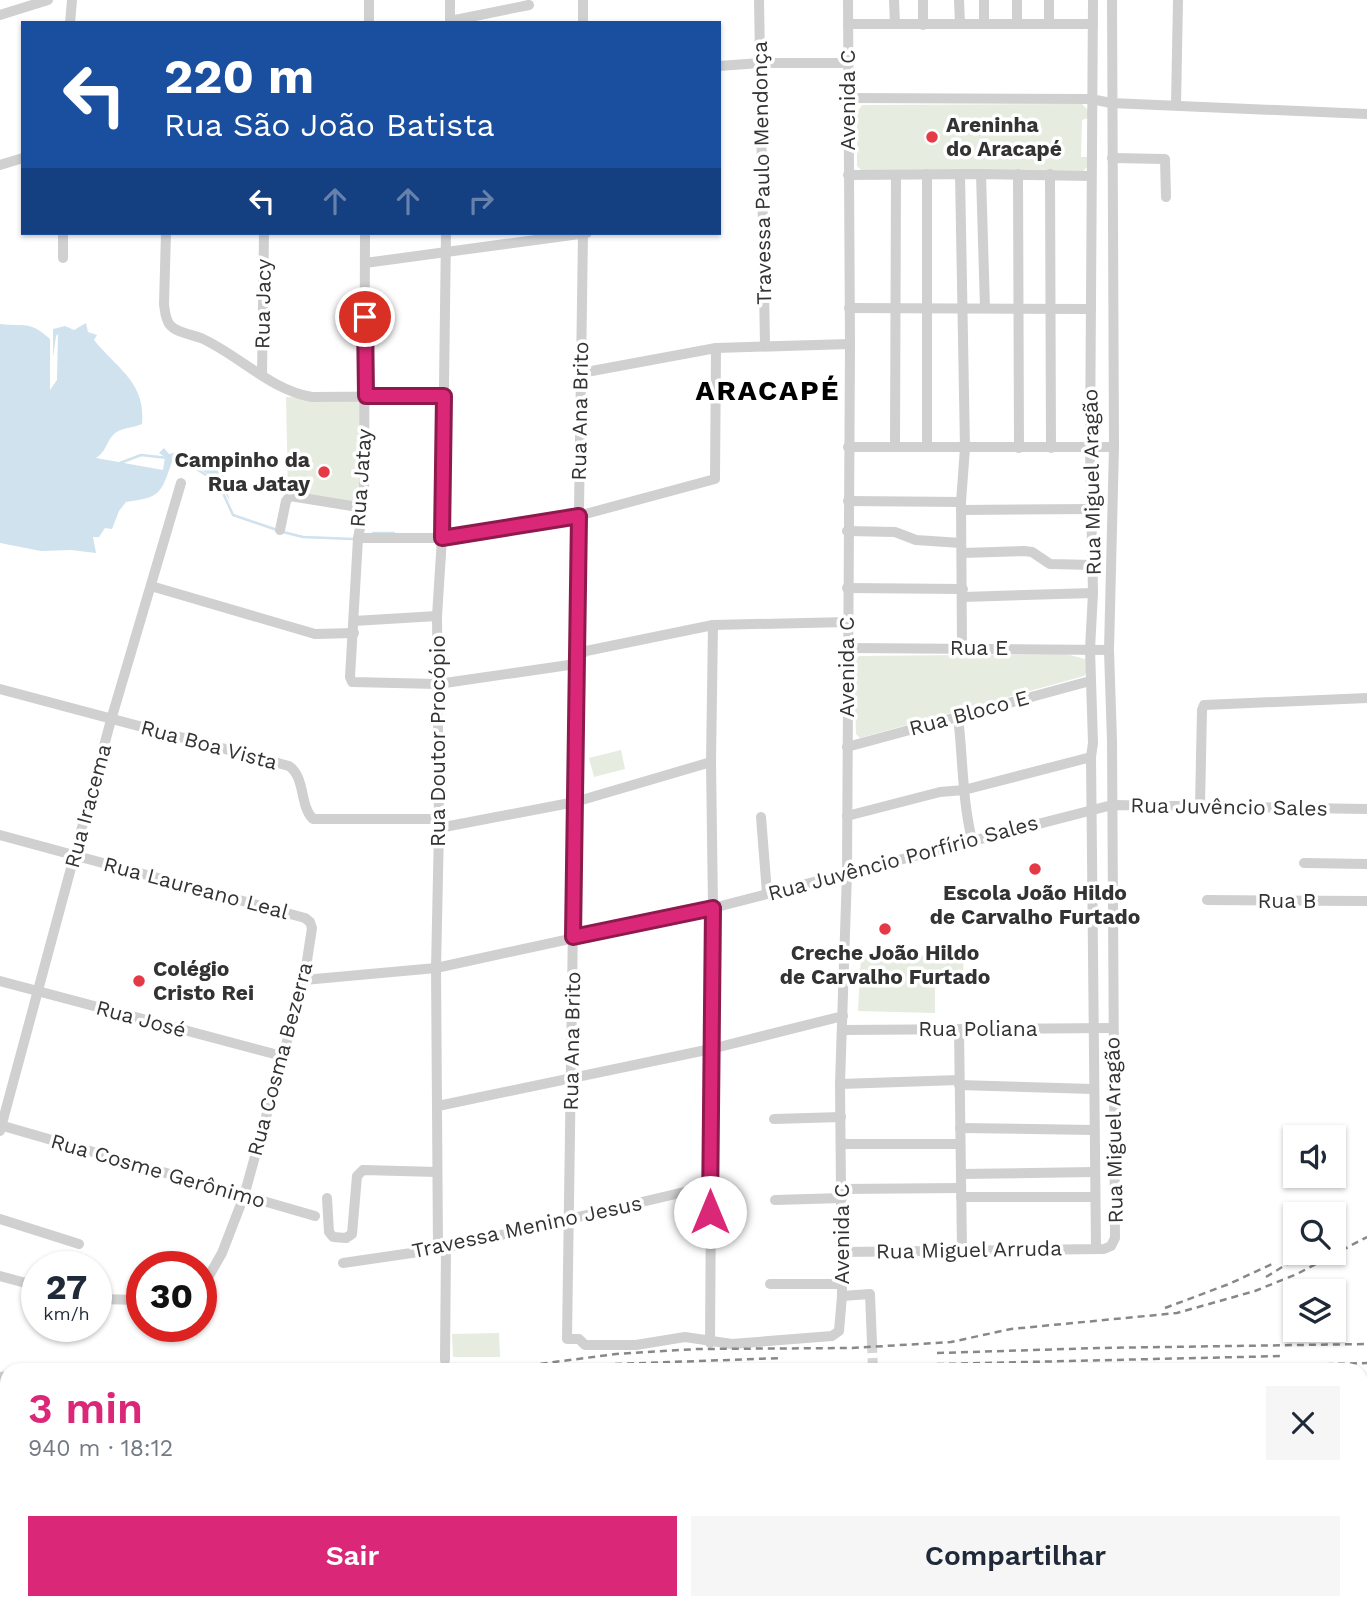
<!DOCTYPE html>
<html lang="pt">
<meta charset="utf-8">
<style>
body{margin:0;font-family:"Work Sans",sans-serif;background:#f6f6f7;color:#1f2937;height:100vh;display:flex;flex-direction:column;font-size:26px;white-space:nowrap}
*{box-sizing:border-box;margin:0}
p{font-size:23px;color:#747a83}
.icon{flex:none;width:38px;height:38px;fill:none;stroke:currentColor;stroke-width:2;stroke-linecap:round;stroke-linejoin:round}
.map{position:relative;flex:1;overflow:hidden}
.sheet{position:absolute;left:0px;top:1363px;width:1368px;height:247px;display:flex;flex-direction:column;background:#fff;border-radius:21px 21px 0 0;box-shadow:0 2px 5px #0004}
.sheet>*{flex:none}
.top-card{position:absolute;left:21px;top:21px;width:700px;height:214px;border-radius:0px;box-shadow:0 2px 5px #0004;background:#1a4fa0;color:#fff;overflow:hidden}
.buttons{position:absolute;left:1283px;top:1125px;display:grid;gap:14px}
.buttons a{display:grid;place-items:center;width:63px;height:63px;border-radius:0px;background:#fff;box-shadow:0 2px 5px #0004;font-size:35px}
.speed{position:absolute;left:21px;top:1251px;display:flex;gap:14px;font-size:35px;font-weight:700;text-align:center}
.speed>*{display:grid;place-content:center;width:91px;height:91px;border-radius:50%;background:#fff;box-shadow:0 2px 5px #0004;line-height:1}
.speed small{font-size:18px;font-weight:400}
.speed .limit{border:10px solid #d22;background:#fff;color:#111}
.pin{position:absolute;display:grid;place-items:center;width:60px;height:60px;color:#fff;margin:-30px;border:4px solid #fff;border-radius:50%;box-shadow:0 2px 7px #0007}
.me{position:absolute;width:77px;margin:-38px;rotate:0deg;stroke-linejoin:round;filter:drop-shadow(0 0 5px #0008)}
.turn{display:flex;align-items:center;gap:24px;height:147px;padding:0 28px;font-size:32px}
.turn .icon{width:91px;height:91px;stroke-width:2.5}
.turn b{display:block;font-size:49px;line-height:60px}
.lanes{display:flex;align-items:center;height:66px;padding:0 28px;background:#0003;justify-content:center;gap:35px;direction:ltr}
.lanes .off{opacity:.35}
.round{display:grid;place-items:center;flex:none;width:74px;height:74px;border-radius:0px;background:#f6f6f7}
.head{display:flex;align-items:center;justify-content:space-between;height:119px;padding:0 28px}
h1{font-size:42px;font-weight:600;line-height:52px;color:#db2777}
.cta{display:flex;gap:14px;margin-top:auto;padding:14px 28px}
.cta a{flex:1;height:80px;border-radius:0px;background:#db2777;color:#fff;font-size:28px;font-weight:600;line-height:80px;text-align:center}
.cta a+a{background:#f6f6f7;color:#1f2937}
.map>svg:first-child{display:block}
.green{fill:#e6ecdf}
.water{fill:#cfe2ee}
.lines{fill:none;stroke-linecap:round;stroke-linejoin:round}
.stream{stroke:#cfe2ee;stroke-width:2.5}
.minor-tunnel{stroke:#d6d6d6;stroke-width:10;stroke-dasharray:10 5;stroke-linecap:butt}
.minor{stroke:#d0d0d0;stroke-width:10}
.rail{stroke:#888;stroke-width:2.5;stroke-dasharray:7 5;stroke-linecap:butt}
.route-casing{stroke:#8e194d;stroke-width:18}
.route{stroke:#db2777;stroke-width:12}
.poi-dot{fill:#e63946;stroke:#fff;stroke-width:2.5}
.labels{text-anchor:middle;stroke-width:7;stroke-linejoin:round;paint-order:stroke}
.street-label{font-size:21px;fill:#333;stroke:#fff}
.poi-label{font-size:21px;font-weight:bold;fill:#333;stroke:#fff;text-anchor:start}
.district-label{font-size:28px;font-weight:bold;letter-spacing:2px;fill:#000;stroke:#fff}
</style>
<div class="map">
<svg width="1367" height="1609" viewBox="0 0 1367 1609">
<rect width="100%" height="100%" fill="#fff"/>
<!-- green -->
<g class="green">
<polygon points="1082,104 1088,110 1088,118 1082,120 1081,157 1088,157 1088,166 1082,172 862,171 857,166 857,112 862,105"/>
<polygon points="286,397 363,400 361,506 288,494"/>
<polygon points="1066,654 1085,659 1089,670 1084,676 860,738 856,734 854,661 859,656"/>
<polygon points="621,750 625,769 594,777 589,758"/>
<polygon points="861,955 964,956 963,971 935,971 935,1013 858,1011"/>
<polygon points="499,1333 500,1357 453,1357 452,1334"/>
</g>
<!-- water -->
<path class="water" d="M86 323 88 332 97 335 94 340C117 369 146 382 142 424 133 428 120 428 114 434 106 442 106 452 96 458L163 470 165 457 159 453 164 448 169 454C182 450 191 452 204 458 208 469 220 468 225 478 227 485 227 494 230 501L216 479 193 465 185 458 180 463 172 462C160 495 161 497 126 502L119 511 112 529 105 528 99 537H93L96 553 71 550 41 551 0 543V324C25 327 29 320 50 339V390L57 380 58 334 56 336 53 357V329L65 326 74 330Z"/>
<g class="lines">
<!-- stream -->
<g class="stream">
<polyline points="181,460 218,482 233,515 277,530"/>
<polyline points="120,463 141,455 168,458"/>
<polyline points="283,532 303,537 353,539"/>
<polyline points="373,533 394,533"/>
</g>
<!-- minor-tunnel -->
<polyline class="minor-tunnel" points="872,1343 873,1370"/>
<!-- minor -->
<g class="minor">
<polyline points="369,0 369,23"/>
<polyline points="450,0 450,23"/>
<polyline points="759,0 765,345"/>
<polyline points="894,0 895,24"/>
<polyline points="959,0 960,24"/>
<polyline points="984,0 984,23"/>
<polyline points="1017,0 1017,24"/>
<polyline points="1093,0 1090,448 1093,593 1090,649 1093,743 1091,757 1096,1249"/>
<polyline points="0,15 48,0"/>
<polyline points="450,21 529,5"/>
<polyline points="70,23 72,0"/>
<polyline points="583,23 583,0"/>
<polyline points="1049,23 1049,0"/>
<polyline points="848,24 1093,24"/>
<polyline points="923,25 923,0"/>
<polyline points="719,66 760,63 848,63"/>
<polyline points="848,98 1091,99 1111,103 1367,114"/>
<polyline points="1176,105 1178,0"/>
<polyline points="1112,158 1165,159 1166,197"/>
<polyline points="0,165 23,158"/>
<polyline points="927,174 927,447"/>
<polyline points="960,174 965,448 961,502 962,648"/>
<polyline points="981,174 985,308"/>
<polyline points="1018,174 1019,448"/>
<polyline points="1050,174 1051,448"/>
<polyline points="848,175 981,174 1091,176"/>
<path d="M166 233 164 304C165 311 165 319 170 325 177 333 191 334 201 338 239 355 270 390 312 397L444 396"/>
<polyline points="365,233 364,508 358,538 350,677 352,682 438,684 569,665 586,651 713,625 848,622"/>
<polyline points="583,233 567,1339 579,1339 585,1345 636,1345 685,1337 732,1344 832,1336 839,1331 842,1296 840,1084 847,873 850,344 848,0"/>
<polyline points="63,258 63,233"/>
<polyline points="365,263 587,233"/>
<polyline points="849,308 1091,309"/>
<polyline points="581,373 716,348 850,344"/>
<polyline points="262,375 264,233"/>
<polyline points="895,446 896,175"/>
<polyline points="848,447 1114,447"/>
<polyline points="848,501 961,502"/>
<polyline points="961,510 1091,509"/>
<polyline points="280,530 286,501 290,496 364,508"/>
<polyline points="847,531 895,532 916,540 961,543"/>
<polyline points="358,538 442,538 578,516 715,479 716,348"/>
<polyline points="962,553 1024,551 1032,552 1050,564 1093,565"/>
<polyline points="151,586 315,634 354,633"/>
<polyline points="847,588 963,589"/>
<polyline points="963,597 1093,593"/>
<polyline points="354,621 437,616"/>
<polyline points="848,648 1109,650"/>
<path d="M0 689 289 766C306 778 299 805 313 819H438"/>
<path d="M958 716C963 758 962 799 972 840"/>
<polyline points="847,747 1090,681"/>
<polyline points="1200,806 1202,710 1204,705 1367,698"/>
<polyline points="847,816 940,792 964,790 1091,757"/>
<polyline points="761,817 767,893"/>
<polyline points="439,828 575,802 711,762"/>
<polyline points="0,835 305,918 310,922 312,928 304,980 244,1196 222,1253 201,1290"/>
<polyline points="1304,863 1367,864"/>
<polyline points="1207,900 1367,901"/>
<polyline points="304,980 436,968 713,908 1112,805 1367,809"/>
<polyline points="0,981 282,1056"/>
<polyline points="959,1029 962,1250"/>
<polyline points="843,1030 1113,1028"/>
<polyline points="840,1084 959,1080"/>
<polyline points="959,1085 1093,1089"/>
<polyline points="438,1106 711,1049 843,1016"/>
<polyline points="774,1119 841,1117"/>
<polyline points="0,1125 315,1216"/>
<polyline points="960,1128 1094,1130"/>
<polyline points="0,1131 111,720 181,483"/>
<polyline points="841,1144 960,1144"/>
<polyline points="961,1174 1094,1172"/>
<polyline points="842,1189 961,1188"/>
<polyline points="961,1197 1095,1197"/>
<polyline points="327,1198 329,1232 333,1237 346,1238 352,1234 357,1176 363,1170 437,1172"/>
<polyline points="775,1200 842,1198"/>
<polyline points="0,1219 79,1244"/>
<polyline points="438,1249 436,968 439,828 437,616 442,538 446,233"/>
<polyline points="842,1252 1104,1249 1111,1246 1115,1238 1112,741 1109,650 1114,447 1112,0"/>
<polyline points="343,1263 446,1248 710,1186"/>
<polyline points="0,1276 37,1286"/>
<polyline points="770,1284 842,1284"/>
<polyline points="842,1296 870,1294 872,1343"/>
<polyline points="96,1299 142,1300"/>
<polyline points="710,1343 713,908 711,762 713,625"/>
<polyline points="445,1360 446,1248"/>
<polyline points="0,1377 7,1376"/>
<polyline points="1362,1393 1367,1393"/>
<polyline points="0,1430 7,1429"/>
<polyline points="1362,1478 1367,1478"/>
<polyline points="0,1543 7,1543"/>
<polyline points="1362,1568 1367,1568"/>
<polyline points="761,1603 762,1609"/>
<polyline points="976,1603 977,1609"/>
<polyline points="1289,1603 1289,1609"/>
<polyline points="305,1608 395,1603"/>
<polyline points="104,1609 104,1603"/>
</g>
<!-- rail -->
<g class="rail">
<polyline points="1322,1214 1323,1211"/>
<polyline points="1334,1217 1335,1212"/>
<polyline points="1266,1277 1305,1253"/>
<polyline points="1165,1308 1229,1284 1272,1264"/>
<polyline points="937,1353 1098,1348 1367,1344"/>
<polyline points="615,1364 783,1358"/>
<polyline points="1266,1366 1367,1363"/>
<polyline points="769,1368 1283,1356"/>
<polyline points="493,1370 616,1354 697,1349 852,1348 951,1342 1011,1329 1177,1313 1255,1291 1297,1274 1367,1237"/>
<polyline points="0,1391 7,1390"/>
<polyline points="0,1422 7,1422"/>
</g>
</g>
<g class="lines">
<defs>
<polyline id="route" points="365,317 366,396 444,396 442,538 579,516 573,937 713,908 710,1212"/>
</defs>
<!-- route casing -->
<use href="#route" class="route-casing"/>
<!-- route -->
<use href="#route" class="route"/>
</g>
<!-- markers -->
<g class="poi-dot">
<circle cx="932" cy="137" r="7"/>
<circle cx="324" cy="472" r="7"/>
<circle cx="1035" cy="869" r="7"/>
<circle cx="885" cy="929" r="7"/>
<circle cx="139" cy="981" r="7"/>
</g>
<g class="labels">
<!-- street labels -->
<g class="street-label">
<text transform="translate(848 100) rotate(-90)" y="7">Avenida C</text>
<text transform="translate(762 173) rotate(-91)" y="7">Travessa Paulo Mendonça</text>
<text transform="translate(263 304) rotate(-89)" y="7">Rua Jacy</text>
<text transform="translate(580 411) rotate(-89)" y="7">Rua Ana Brito</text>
<text transform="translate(361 478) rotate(-86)" y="7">Rua Jatay</text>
<text transform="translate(1092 482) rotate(-91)" y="7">Rua Miguel Aragão</text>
<text x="979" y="655">Rua E</text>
<text transform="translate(847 667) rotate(-90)" y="7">Avenida C</text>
<text transform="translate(969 713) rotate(-15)" y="7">Rua Bloco E</text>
<text transform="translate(438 741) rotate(-90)" y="7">Rua Doutor Procópio</text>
<text transform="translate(209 745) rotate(15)" y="7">Rua Boa Vista</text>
<text transform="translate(88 806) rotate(-75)" y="7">Rua Iracema</text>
<text transform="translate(1229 807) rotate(1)" y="7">Rua Juvêncio Sales</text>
<text transform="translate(903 858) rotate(-15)" y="7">Rua Juvêncio Porfírio Sales</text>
<text transform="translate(196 888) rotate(15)" y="7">Rua Laureano Leal</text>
<text x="1287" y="908">Rua B</text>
<text transform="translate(141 1019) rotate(15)" y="7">Rua José</text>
<text x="978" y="1036">Rua Poliana</text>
<text transform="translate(572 1041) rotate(-89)" y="7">Rua Ana Brito</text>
<text transform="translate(280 1059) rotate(-75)" y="7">Rua Cosma Bezerra</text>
<text transform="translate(1114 1130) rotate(-91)" y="7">Rua Miguel Aragão</text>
<text transform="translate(158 1171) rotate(16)" y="7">Rua Cosme Gerônimo</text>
<text transform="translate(527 1227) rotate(-12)" y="7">Travessa Menino Jesus</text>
<text transform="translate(842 1234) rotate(-90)" y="7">Avenida C</text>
<text transform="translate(969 1250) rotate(-1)" y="7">Rua Miguel Arruda</text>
</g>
<!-- poi labels -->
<g class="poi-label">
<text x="946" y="132">Areninha<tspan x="946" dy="24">do Aracapé</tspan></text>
<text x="310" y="467" text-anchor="end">Campinho da<tspan x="310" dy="24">Rua Jatay</tspan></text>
<text x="1035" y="900" text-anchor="middle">Escola João Hildo<tspan x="1035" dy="24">de Carvalho Furtado</tspan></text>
<text x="885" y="960" text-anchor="middle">Creche João Hildo<tspan x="885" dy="24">de Carvalho Furtado</tspan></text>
<text x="153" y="976">Colégio<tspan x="153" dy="24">Cristo Rei</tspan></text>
</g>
<!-- district labels -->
<g class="district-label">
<text x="768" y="400">ARACAPÉ</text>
</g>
</g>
</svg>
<div class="buttons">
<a><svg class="icon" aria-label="sound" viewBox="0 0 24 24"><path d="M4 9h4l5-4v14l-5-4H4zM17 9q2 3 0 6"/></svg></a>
<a><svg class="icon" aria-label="search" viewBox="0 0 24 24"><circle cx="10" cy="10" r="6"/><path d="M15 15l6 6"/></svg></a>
<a><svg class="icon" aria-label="layers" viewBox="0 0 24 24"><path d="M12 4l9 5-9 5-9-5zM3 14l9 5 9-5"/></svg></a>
</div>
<div class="speed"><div>27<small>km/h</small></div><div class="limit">30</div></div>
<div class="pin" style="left:365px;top:317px;background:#d93025"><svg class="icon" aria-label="arrive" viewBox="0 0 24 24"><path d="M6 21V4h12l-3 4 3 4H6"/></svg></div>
<svg class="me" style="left:710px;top:1212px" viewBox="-20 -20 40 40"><circle r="19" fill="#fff"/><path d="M0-13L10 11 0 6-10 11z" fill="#db2777"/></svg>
<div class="top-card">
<div class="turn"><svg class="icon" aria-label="left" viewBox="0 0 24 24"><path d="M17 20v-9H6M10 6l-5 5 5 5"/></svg><div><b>220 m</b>Rua São João Batista</div></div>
<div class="lanes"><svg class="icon" aria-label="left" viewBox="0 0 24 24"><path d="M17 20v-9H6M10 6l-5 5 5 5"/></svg><svg class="icon off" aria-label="ahead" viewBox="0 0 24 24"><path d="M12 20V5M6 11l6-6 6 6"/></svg><svg class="icon off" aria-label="ahead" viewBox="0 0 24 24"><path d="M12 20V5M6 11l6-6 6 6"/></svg><svg class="icon off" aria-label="right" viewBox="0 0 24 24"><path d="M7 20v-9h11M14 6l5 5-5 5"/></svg></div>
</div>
<section class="sheet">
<div class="head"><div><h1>3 min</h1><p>940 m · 18:12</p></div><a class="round"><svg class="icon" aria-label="close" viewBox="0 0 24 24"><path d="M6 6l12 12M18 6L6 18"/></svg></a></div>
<div class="cta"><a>Sair</a><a>Compartilhar</a></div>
</section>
</div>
